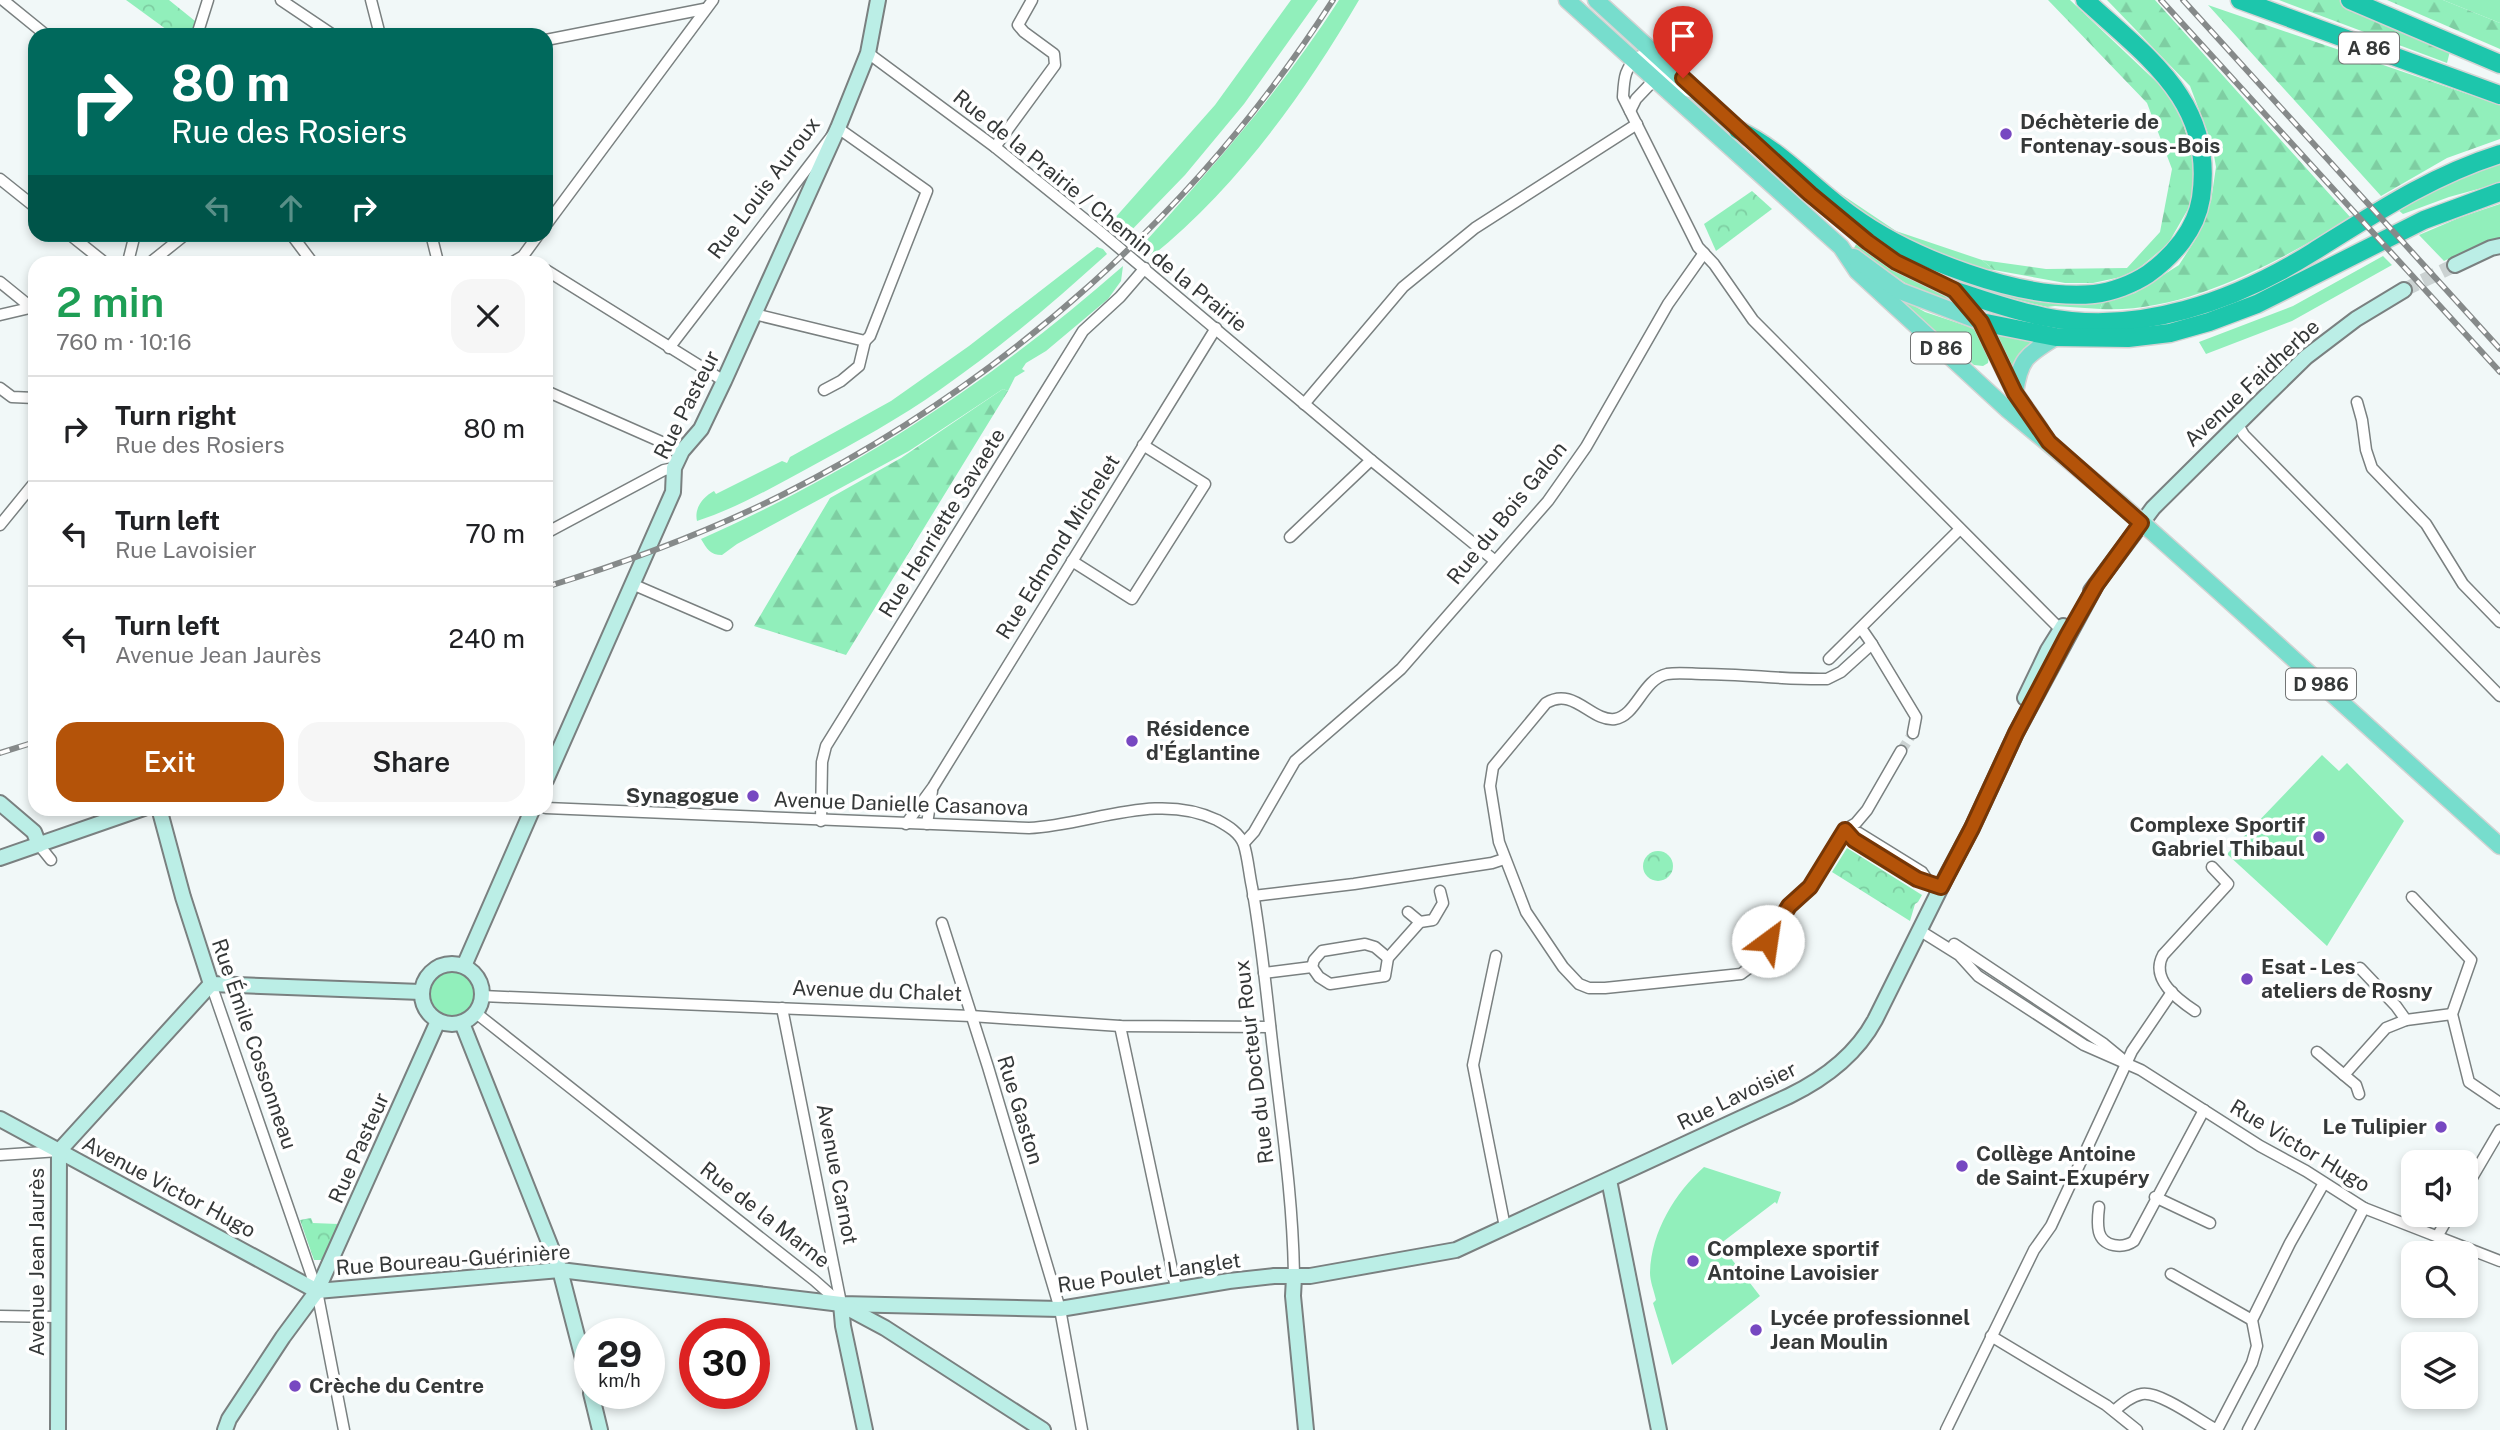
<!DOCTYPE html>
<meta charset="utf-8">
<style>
body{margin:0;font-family:"Public Sans",sans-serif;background:#f6f6f6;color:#202124;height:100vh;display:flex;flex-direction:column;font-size:26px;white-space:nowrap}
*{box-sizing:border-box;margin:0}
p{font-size:23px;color:#757577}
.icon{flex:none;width:38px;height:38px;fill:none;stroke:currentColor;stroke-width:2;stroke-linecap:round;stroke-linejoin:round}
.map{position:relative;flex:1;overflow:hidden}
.side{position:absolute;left:28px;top:256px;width:525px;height:560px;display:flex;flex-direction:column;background:#fff;border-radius:21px;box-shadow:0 4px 10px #0003}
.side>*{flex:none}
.banner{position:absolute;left:28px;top:28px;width:525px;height:214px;border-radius:21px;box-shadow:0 4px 10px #0003;background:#00695c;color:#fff;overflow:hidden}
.tools{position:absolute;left:2401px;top:1150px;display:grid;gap:14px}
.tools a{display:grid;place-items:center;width:77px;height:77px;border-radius:14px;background:#fff;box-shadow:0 4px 10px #0003;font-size:35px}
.speed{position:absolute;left:574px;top:1318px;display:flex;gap:14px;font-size:35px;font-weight:700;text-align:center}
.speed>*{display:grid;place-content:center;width:91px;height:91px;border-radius:50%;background:#fff;box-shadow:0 4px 10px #0003;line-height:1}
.speed small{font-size:18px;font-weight:400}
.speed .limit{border:10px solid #d22;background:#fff;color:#111}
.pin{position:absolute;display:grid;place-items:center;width:60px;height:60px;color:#fff;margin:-72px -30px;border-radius:50% 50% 50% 0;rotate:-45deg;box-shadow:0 0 7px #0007}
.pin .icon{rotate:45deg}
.me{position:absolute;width:77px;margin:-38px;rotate:31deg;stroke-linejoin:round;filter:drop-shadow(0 0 5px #0008)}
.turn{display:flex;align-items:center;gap:24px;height:147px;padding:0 28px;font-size:32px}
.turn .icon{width:91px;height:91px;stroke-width:2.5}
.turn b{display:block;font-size:49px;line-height:60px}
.lanes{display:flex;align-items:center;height:66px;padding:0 28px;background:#0003;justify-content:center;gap:35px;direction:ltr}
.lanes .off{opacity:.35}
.round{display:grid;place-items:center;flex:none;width:74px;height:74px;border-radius:21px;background:#f6f6f6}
.head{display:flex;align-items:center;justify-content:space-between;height:119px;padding:0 28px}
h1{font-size:42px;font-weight:600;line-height:52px;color:#1e9e55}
.action{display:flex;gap:14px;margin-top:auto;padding:14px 28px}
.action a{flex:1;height:80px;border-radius:21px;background:#b45309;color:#fff;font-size:28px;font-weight:600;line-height:80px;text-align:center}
.action a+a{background:#f6f6f6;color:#202124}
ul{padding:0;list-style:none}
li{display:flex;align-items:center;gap:21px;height:105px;padding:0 28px;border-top:2px solid #e0e0e0}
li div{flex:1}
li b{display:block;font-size:26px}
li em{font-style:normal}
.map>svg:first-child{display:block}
.grass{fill:#91efbb}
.forest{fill:url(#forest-firs)}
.park{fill:url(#park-crowns)}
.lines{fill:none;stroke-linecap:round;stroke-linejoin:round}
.street-tunnel{stroke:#cbd2d2;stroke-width:10;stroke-dasharray:10 5;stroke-linecap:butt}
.secondary-tunnel{stroke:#cbd2d2;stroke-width:14;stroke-dasharray:14 7;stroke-linecap:butt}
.street-casing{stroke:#7a8080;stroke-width:13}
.secondary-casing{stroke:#7a8080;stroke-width:18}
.primary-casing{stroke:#d3d3d3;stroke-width:19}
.highway-casing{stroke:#d3d3d3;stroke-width:21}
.street{stroke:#fff;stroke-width:10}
.secondary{stroke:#bbeee6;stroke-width:14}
.primary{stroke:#77ddcd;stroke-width:16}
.highway{stroke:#1dc6ac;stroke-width:18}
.rail-casing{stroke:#868a8a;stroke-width:6}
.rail{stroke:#fff;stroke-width:3.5;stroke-dasharray:10;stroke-linecap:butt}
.route-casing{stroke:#753606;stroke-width:18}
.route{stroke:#b45309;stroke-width:12}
.poi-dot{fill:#7748c1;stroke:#fff;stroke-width:2.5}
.labels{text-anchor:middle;stroke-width:7;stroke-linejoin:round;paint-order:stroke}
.shield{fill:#fff;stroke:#727474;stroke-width:2}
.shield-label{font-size:19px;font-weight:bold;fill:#353838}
.poi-label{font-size:21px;font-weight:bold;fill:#353838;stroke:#fff;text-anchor:start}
.street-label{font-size:21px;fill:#353838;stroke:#fff}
</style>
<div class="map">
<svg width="2500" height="1430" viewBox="0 0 2500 1430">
<defs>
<pattern id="forest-firs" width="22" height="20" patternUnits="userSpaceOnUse" patternTransform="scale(1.75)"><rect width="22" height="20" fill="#91efbb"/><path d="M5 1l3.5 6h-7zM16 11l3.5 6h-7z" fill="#7ecea2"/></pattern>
<pattern id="park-crowns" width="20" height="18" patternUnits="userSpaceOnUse" patternTransform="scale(1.75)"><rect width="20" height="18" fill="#91efbb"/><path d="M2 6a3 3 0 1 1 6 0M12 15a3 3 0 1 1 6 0" fill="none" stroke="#7ecea2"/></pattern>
</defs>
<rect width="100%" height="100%" fill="#f1f8f8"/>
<!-- grass -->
<g class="grass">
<polygon points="1291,0 1318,0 1244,104 1185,175 1122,240 1114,229 1114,219 1215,105"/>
<path d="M1339 0H1359C1304 94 1237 187 1152 256L1137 251C1210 170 1280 92 1339 0Z"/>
<polygon points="2443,0 2500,0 2500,23"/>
<path d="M2500 164V183L2449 197 2403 214 2397 209C2431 190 2462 174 2500 164Z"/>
<polygon points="1820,180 1896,231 1982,260 1994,270 1964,267 1861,217"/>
<polygon points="2500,204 2500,239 2480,244 2444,261 2419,235 2461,217"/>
<polygon points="1858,241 1946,294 1956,304 1914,289 1854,248"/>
<path d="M1097 247 1103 249 1107 254C1054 302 1000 348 941 389 900 418 856 442 812 466 775 486 737 508 697 521 694 508 703 497 714 491L716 494 782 461 787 463 790 457 891 401 969 346Z"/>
<polygon points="2383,256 2392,265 2292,321 2206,354 2199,342 2293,306"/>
<path d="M1923 264 2103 301 2100 309 2055 306 2047 307C2003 297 1962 285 1922 265Z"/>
<path d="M1123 266 1121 281 1108 299 1046 351 1026 363 1022 369 1025 371 1015 377 1008 391 1003 389 909 451 737 544 722 555C710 555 707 549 701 539 859 469 993 380 1123 266Z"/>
<polygon points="1895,295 1925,312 1976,329 1989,355 1988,363 1983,366 1974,365 1946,339 1929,331"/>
<polygon points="1994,335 2035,342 2012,372"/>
<polygon points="2322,755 2339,771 2347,763 2404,821 2327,946 2227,854"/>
<circle cx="451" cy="994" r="23"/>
<path d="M1704 1167 1781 1192 1777 1204 1775 1202 1720 1244 1760 1296 1672 1365 1653 1303 1656 1300C1654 1291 1650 1281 1650 1273 1651 1232 1675 1193 1704 1167Z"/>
</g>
<!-- forest -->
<g class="forest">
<polygon points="2048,0 2070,0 2164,89 2180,114 2193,156 2195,187 2188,209 2168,244 2138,269 2121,277 2093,283 2065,283 1994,270 1982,260 2046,269 2127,268 2160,232 2172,169 2147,103"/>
<path d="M2107 0H2155L2351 218C2279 261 2186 314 2100 309L2103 301 2135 293 2179 265 2195 240 2211 201 2216 167 2212 144 2190 86Z"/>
<polygon points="2279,0 2343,0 2450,51 2447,63"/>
<polygon points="2387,0 2443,0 2500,23 2500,49"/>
<polygon points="2208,5 2500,105 2500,139 2447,158 2381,196"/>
<polygon points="1003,389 1008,391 846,655 754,626 830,498 901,458"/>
</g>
<!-- park -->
<g class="park">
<polygon points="126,0 169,0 195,21 191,35 174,35"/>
<polygon points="1752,191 1772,209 1716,251 1704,224"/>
<polygon points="1847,848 1922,895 1918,902 1915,904 1910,921 1832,872"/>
<circle cx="1658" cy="866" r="15"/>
<polygon points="311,1218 313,1223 338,1224 322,1260 314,1260 300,1220"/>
</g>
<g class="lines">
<!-- street-tunnel -->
<polyline class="street-tunnel" points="1901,751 1913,733"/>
<!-- secondary-tunnel -->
<polyline class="secondary-tunnel" points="2404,290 2455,265"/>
<defs>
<g id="street">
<polyline points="3,0 46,35"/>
<polyline points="281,0 333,35"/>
<polyline points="371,0 380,35"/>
<polyline points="197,35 208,0"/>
<polyline points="546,40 704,9"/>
<polyline points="868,53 995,147 1098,230 1371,460 1494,560"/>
<path d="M1693 93C1674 89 1660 70 1646 58L1640 56C1624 67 1624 79 1623 97L1698 247 1714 264 1753 320 2064 633"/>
<polyline points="1630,111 1636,99 1655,79"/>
<polyline points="995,147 1055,65 1054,54 1024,32 1018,25 1032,0"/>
<polyline points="0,179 35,207"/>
<polyline points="546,225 713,0"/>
<polyline points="69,234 104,262"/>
<polyline points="291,234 312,262"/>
<polyline points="431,234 438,262"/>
<polyline points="128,262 135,234"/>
<polyline points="151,262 186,234"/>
<polyline points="513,262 523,256 539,234"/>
<polyline points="546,270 724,381"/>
<polyline points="0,282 32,308"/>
<polyline points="0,315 34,307"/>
<polyline points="669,348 838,128 927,191 870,336 865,341 754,314"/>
<polyline points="0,388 12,397 35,398"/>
<polyline points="824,390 841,381 859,366 865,341"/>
<polyline points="546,391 682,451"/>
<polyline points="2357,402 2362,420 2366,450 2372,468 2426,524 2463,584 2500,622"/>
<polyline points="1304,404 1403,287 1475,228 1637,124"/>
<polyline points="2237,423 2244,435 2500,696"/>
<polyline points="0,525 35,482"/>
<polyline points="546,533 664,470 674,468"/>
<polyline points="1290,537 1371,460"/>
<polyline points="1072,561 1132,599 1205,484 1143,445"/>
<polyline points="632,584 727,625"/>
<path d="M1861 628 1872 644 1841 672 1827 679C1786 680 1745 674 1704 674 1692 674 1679 672 1667 674 1643 679 1636 716 1615 719 1591 722 1574 686 1546 703L1493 767 1490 786 1499 842 1526 912 1563 967 1579 984 1589 988H1605L1741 974 1757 962 1789 906 1810 887 1844 830 1856 823 1867 810 1901 751"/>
<polyline points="1872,644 1916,717 1913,733"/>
<polyline points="1829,659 1960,529"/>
<path d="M546 808 1029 828C1091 825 1157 791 1217 820 1228 826 1240 833 1244 845 1248 858 1249 873 1252 887 1260 932 1265 978 1270 1024 1279 1108 1293 1192 1294 1277"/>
<polyline points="821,821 822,762 826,746 1083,331 1120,297 1145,268"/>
<polyline points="906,824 933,787 1216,328"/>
<polyline points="927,824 932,791"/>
<polyline points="1845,829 1854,840 1918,879 1928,881 1941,887"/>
<polyline points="1850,832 1859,833 1922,872 1928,881"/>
<polyline points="1244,843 1254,832 1295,761 1401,669 1548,501 1586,447 1668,304 1704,253"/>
<polyline points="39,845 51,860"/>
<polyline points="1253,896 1354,884 1492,863 1504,859"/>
<polyline points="2412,897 2471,960 2452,1014 2469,1082 2500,1103"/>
<polyline points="1408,912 1420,922"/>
<polyline points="942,923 988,1067 1060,1309 1082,1430"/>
<polyline points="1919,930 1959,955 1978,976 2084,1045 2141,1070 2260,1146 2306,1171 2364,1208 2500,1261"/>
<polyline points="1954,944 2104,1044 2121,1058"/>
<polyline points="1496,956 1473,1065 1505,1227"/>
<polyline points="1312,967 1319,977 1330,984 1385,976 1388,958 1420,922 1433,920 1443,903 1440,891"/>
<polyline points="1312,967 1314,960 1322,951 1365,944 1375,947 1388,958"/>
<polyline points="2360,968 2396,1006 2406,1020 2452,1014"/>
<polyline points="1264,973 1312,967"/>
<polyline points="211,984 317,1291 344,1430"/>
<polyline points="482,996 971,1016 1120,1026 1270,1027"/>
<polyline points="782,1008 841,1303"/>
<path d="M2195 1011C2177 999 2150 979 2163 955L2228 884 2212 867"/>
<polyline points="476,1013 814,1280 841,1304"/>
<polyline points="1120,1026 1176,1288"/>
<polyline points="2317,1052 2344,1075 2386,1028 2406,1020"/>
<polyline points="2344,1075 2356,1085 2359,1094"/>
<polyline points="0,1155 59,1151"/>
<polyline points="2466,1188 2500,1130"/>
<polyline points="2155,1197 2210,1223"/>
<path d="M2099 1207C2098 1215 2097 1224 2099 1232 2103 1247 2123 1249 2134 1241L2204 1110"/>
<polyline points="2438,1235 2450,1214"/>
<polyline points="2171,1274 2252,1320"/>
<polyline points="0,1316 57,1317"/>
<polyline points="1991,1336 2106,1405 2137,1430"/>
<path d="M2114 1411C2122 1404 2131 1396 2142 1394 2160 1391 2200 1421 2217 1430L2252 1363 2257 1346 2252 1320 2290 1243 2324 1183"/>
<polyline points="1946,1430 2034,1250 2051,1226 2132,1051 2172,992"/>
<polyline points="2248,1430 2364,1208"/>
</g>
<g id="secondary">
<polyline points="2455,265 2491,248 2500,246"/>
<polyline points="2091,591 2153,508 2262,400 2306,357 2356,319 2404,290"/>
<polyline points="2025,698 2048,650 2063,626"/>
<polyline points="546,780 673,492 674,468 682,451 701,429 724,381 838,128 868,53 878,0"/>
<polyline points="0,803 34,832 39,845"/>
<polyline points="159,808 183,897 211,984"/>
<polyline points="0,858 144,808"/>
<circle cx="452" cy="994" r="30"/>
<polyline points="464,966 533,808"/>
<polyline points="211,984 421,992"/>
<polyline points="462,1023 560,1270 590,1386"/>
<polyline points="0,1119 317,1291"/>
<polyline points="1609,1180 1659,1430"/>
<polyline points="1294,1277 1293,1296 1306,1430"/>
<path d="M317 1291 560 1270 841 1304 1060 1309 1229 1281 1274 1276H1310L1456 1250 1789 1096C1824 1079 1856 1055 1875 1020L1948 873 1972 828 2016 733 2096 585"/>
<polyline points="841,1304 843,1326 865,1430"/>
<polyline points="842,1305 885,1328 1043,1430"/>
<polyline points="591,1393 600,1430"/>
<polyline points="58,1430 59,1151 211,984"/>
<polyline points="225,1430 229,1419 283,1337 317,1291 438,1021"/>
</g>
<g id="primary">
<polyline points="1567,0 1841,247 1857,271 2008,410 2121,504 2214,587 2500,846"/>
<polyline points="1596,0 1746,137"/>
<polyline points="1773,161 1868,242 1896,262 1953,290 1981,322 2015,393 2040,429"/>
<polyline points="1854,257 1900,291 1979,321"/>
<path d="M2015 393C2020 358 2027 355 2056 337"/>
</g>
<g id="highway">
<polyline points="2240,0 2500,95"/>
<polyline points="2350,0 2500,64"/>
<path d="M1738 130C1782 151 1812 187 1851 215 1910 258 2021 301 2094 294 2112 292 2133 284 2148 274 2173 256 2196 230 2201 198 2215 102 2148 58 2085 0"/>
<path d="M1953 290C1983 300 2014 311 2045 317 2138 336 2235 301 2313 252 2374 214 2430 176 2500 154"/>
<polyline points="1981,322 2056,337 2128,338 2170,333 2209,322 2257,304 2424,220 2500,192"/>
</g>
</defs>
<!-- street casing -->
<use href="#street" class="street-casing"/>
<!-- secondary casing -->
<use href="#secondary" class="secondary-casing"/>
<!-- primary casing -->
<use href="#primary" class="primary-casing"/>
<!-- highway casing -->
<use href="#highway" class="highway-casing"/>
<!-- street -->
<use href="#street" class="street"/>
<!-- secondary -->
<use href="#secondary" class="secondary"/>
<!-- primary -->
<use href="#primary" class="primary"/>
<!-- highway -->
<use href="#highway" class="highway"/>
<defs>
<g id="rail">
<polyline points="2161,0 2500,372"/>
<polyline points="2183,0 2500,349"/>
<path d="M546 587C627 562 706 533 782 495 1006 382 1198 211 1333 0"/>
<polyline points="0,753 35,742"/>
</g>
</defs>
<!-- rail casing -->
<use href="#rail" class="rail-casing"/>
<!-- rail -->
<use href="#rail" class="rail"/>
</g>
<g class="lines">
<defs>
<polyline id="route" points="1683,78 1810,194 1868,242 1896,262 1954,290 1981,322 2015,393 2049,442 2141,523 2096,585 2067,636 2016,733 1972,828 1941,887 1917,879 1854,840 1845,830 1810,887 1789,906 1768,941"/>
</defs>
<!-- route casing -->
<use href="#route" class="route-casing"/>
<!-- route -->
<use href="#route" class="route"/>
</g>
<!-- markers -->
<g class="poi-dot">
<circle cx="2006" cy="134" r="7"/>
<circle cx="1132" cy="741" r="7"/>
<circle cx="753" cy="796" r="7"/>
<circle cx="2319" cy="837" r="7"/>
<circle cx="2247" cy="979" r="7"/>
<circle cx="2441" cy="1127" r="7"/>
<circle cx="1962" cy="1166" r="7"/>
<circle cx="1693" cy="1261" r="7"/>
<circle cx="1756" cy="1330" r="7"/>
<circle cx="295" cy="1386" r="7"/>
</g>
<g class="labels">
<!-- shield labels -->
<g class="shield">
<rect x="2339" y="32.5" width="60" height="31" rx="5"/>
<rect x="1911" y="332.5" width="60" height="31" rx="5"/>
<rect x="2286" y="668.5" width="70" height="31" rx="5"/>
</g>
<g class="shield-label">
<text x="2369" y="55">A 86</text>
<text x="1941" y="355">D 86</text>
<text x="2321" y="691">D 986</text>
</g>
<!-- poi labels -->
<g class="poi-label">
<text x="2020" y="129">Déchèterie de<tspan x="2020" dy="24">Fontenay-sous-Bois</tspan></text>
<text x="1146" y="736">Résidence<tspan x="1146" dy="24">d'Églantine</tspan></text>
<text x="739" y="803" text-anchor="end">Synagogue</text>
<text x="2305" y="832" text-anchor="end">Complexe Sportif<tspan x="2305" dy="24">Gabriel Thibaul</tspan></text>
<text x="2261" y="974">Esat - Les<tspan x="2261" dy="24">ateliers de Rosny</tspan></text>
<text x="2427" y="1134" text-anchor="end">Le Tulipier</text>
<text x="1976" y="1161">Collège Antoine<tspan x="1976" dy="24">de Saint-Exupéry</tspan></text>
<text x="1707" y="1256">Complexe sportif<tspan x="1707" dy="24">Antoine Lavoisier</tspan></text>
<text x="1770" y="1325">Lycée professionnel<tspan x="1770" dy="24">Jean Moulin</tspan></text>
<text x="309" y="1393">Crèche du Centre</text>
</g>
<!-- street labels -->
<g class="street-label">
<text transform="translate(764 188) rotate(-53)" y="7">Rue Louis Auroux</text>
<text transform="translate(1100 211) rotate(39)" y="7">Rue de la Prairie / Chemin de la Prairie</text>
<text transform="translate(2252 383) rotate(-43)" y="7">Avenue Faidherbe</text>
<text transform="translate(687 405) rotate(-63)" y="7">Rue Pasteur</text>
<text transform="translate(1507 513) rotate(-51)" y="7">Rue du Bois Galon</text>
<text transform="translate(942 523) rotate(-58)" y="7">Rue Henriette Savaete</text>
<text transform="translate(1058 547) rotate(-58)" y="7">Rue Edmond Michelet</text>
<text transform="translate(901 804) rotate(2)" y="7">Avenue Danielle Casanova</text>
<text transform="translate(877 991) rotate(2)" y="7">Avenue du Chalet</text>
<text transform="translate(254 1044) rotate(71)" y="7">Rue Émile Cossonneau</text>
<text transform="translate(1254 1062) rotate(-97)" y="7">Rue du Docteur Roux</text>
<text transform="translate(1737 1096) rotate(-26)" y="7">Rue Lavoisier</text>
<text transform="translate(1020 1110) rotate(73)" y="7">Rue Gaston</text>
<text transform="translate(2300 1146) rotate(31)" y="7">Rue Victor Hugo</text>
<text transform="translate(359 1148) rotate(-66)" y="7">Rue Pasteur</text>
<text transform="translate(837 1174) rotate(79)" y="7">Avenue Carnot</text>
<text transform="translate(169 1187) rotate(28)" y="7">Avenue Victor Hugo</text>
<text transform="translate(765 1215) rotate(38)" y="7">Rue de la Marne</text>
<text transform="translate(453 1260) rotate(-4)" y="7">Rue Boureau-Guérinière</text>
<text transform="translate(37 1262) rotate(-90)" y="7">Avenue Jean Jaurès</text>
<text transform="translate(1149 1273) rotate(-8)" y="7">Rue Poulet Langlet</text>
</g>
</g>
</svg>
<div class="tools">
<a><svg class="icon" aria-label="sound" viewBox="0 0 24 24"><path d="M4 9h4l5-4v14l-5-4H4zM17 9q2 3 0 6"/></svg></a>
<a><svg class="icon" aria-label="search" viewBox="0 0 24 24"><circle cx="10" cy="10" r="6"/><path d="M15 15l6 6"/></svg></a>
<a><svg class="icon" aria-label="layers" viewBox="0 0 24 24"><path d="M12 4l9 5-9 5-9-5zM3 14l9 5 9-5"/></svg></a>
</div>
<div class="speed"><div>29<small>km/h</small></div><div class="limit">30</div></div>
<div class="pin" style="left:1683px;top:78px;background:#d93025"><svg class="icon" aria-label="arrive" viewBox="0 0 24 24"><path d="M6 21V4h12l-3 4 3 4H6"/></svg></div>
<svg class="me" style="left:1768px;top:941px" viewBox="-20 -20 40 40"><circle r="19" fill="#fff"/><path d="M0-13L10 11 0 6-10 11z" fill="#b45309"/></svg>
<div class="banner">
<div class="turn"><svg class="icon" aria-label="right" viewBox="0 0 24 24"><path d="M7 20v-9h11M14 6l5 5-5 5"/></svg><div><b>80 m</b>Rue des Rosiers</div></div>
<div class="lanes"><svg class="icon off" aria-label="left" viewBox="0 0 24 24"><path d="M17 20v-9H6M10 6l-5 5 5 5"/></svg><svg class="icon off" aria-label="ahead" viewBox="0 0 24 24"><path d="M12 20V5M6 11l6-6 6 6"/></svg><svg class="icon" aria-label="right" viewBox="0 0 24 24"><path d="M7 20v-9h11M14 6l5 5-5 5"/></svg></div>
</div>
<section class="side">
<div class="head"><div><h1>2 min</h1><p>760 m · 10:16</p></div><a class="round"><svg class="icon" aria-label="close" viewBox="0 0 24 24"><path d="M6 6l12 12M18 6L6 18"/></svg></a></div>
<ul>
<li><svg class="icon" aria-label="right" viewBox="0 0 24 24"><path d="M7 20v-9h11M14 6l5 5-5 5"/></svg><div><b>Turn right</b><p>Rue des Rosiers</p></div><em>80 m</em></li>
<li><svg class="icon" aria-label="left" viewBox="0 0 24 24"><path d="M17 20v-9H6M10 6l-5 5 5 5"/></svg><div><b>Turn left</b><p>Rue Lavoisier</p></div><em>70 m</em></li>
<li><svg class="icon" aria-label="left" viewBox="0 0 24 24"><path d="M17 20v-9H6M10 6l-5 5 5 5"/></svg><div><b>Turn left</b><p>Avenue Jean Jaurès</p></div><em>240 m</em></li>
</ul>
<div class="action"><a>Exit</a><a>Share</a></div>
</section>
</div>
